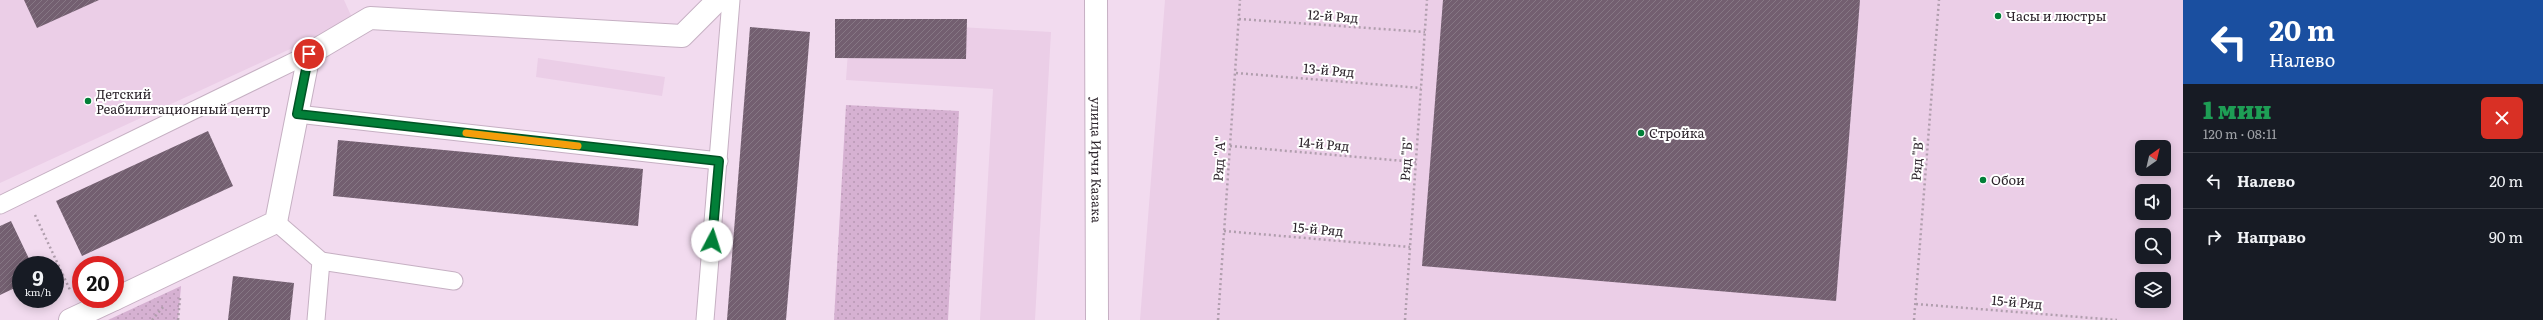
<!DOCTYPE html>
<html lang="ru">
<meta charset="utf-8">
<style>
body{margin:0;font-family:Literata,serif;background:#20242c;color:#f1f3f6;height:100vh;display:flex;flex-direction:column;font-size:15px;white-space:nowrap}
*{box-sizing:border-box;margin:0}
p{font-size:13px;color:#9ea1a6}
.icon{flex:none;width:22px;height:22px;fill:none;stroke:currentColor;stroke-width:2;stroke-linecap:round;stroke-linejoin:round}
.map{position:relative;flex:1;overflow:hidden}
.details{display:flex;flex-direction:column;background:#171b24;width:360px}
.details>*{flex:none}
.hud{background:#1a4fa0;color:#fff;overflow:hidden}
.needle{width:26px;rotate:34deg}
.fabs{position:absolute;left:2135px;top:140px;display:grid;gap:8px}
.fabs a{display:grid;place-items:center;width:36px;height:36px;border-radius:6px;background:#171b24;box-shadow:0 2px 10px #0003;font-size:20px}
.speed{position:absolute;left:12px;top:256px;display:flex;gap:8px;font-size:20px;font-weight:700;text-align:center}
.speed>*{display:grid;place-content:center;width:52px;height:52px;border-radius:50%;background:#171b24;box-shadow:0 2px 10px #0003;line-height:1}
.speed small{font-size:10px;font-weight:400}
.speed .limit{border:6px solid #d22;background:#fff;color:#111}
.pin{position:absolute;display:grid;place-items:center;width:34px;height:34px;color:#fff;margin:-17px;border:2px solid #fff;border-radius:50%;box-shadow:0 1px 4px #0007}
.me{position:absolute;width:44px;margin:-22px;rotate:5deg;stroke-linejoin:round;filter:drop-shadow(0 0 3px #0008)}
.turn{display:flex;align-items:center;gap:14px;height:84px;padding:0 20px;font-size:18px}
.turn .icon{width:52px;height:52px;stroke-width:2.5}
.turn b{display:block;font-size:28px;line-height:34px}
.round{display:grid;place-items:center;flex:none;width:42px;height:42px;border-radius:6px;background:#20242c}
.headline{display:flex;align-items:center;justify-content:space-between;height:68px;padding:0 20px}
h1{font-size:24px;font-weight:800;line-height:30px;color:#1e9e55}
ul{padding:0;list-style:none}
li{display:flex;align-items:center;gap:12px;height:56px;padding:0 20px;border-top:1px solid #363941}
li div{flex:1}
li b{display:block;font-size:15px}
li em{font-style:normal}
main{display:flex;flex:1;min-height:0}
.map>svg:first-child{display:block}
.built{fill:#ebcee7;fill-rule:evenodd}
.grass{fill:url(#grass-dots)}
.building{fill:url(#building-hatch)}
.lines{fill:none;stroke-linecap:round;stroke-linejoin:round}
.lane-casing{stroke:#c6b0c3;stroke-width:19}
.street-casing{stroke:#c6b0c3;stroke-width:24}
.secondary-casing{stroke:#c6b0c3;stroke-width:24}
.path{stroke:#b09ead;stroke-width:2.5;stroke-dasharray:2 3;stroke-linecap:butt}
.lane{stroke:#fff;stroke-width:17}
.street{stroke:#fff;stroke-width:22}
.secondary{stroke:#fff;stroke-width:22}
.route-casing{stroke:#015324;stroke-width:10}
.route{stroke:#027f38;stroke-width:7}
.slow{stroke:#f59e0b;stroke-width:7}
.poi-dot{fill:#027f38;stroke:#fff;stroke-width:1.5}
.labels{text-anchor:middle;stroke-width:4;stroke-linejoin:round;paint-order:stroke}
.street-label{font-size:13px;fill:#2d252c;stroke:#fff}
.poi-label{font-size:13px;fill:#2d252c;stroke:#fff;text-anchor:start}
</style>
<main>
<div class="map">
<svg width="2183" height="320" viewBox="0 0 2183 320">
<defs>
<pattern id="grass-dots" width="8" height="8" patternUnits="userSpaceOnUse"><rect width="8" height="8" fill="#d6b1d2"/><path d="M2 2h.1M6 6h.1" fill="none" stroke="#b898b4" stroke-width="1.8" stroke-linecap="round"/></pattern>
<pattern id="building-hatch" width="6" height="6" patternUnits="userSpaceOnUse"><rect width="6" height="6" fill="#735f70"/><path d="M-1 1l2-2M0 6l6-6M5 7l2-2" fill="none" stroke="#867784"/></pattern>
</defs>
<rect width="100%" height="100%" fill="#f2dbef"/>
<!-- built -->
<g class="built">
<polygon points="0,0 344,0 353,20 0,183"/>
<path d="M1165 0H2183V320H1140ZM2142 147H2164V169H2142ZM2142 191H2164V213H2142ZM2142 235H2164V257H2142ZM2142 279H2164V301H2142Z"/>
<polygon points="850,21 1051,32 1035,320 980,320 993,89 846,80"/>
<polygon points="538,58 665,77 662,96 536,77"/>
</g>
<!-- grass -->
<g class="grass">
<polygon points="846,105 959,111 948,320 834,320"/>
<polygon points="181,286 178,320 108,320"/>
</g>
<!-- building -->
<g class="building">
<polygon points="24,0 99,0 37,28"/>
<polygon points="1443,0 1860,0 1836,301 1422,266"/>
<polygon points="835,19 967,19 966,59 835,58"/>
<polygon points="750,27 810,32 786,320 727,320"/>
<polygon points="208,131 233,186 82,256 56,201"/>
<polygon points="338,140 643,169 638,226 333,196"/>
<polygon points="11,221 32,265 21,265 21,285 0,295 0,226"/>
<polygon points="233,276 294,283 290,320 228,320"/>
</g>
<g class="lines">
<defs>
<g id="lane">
<polyline points="297,114 719,161"/>
<polyline points="0,205 309,54"/>
<polyline points="276,222 321,261 316,320"/>
<polyline points="321,261 454,281"/>
<polyline points="705,320 731,0"/>
</g>
<g id="street">
<polyline points="115,299 276,222 309,54 370,18 682,36 718,0"/>
<polyline points="70,320 115,299"/>
</g>
<g id="secondary">
<path id="s1" d="M1096 0 1097 320"/>
</g>
</defs>
<!-- lane casing -->
<use href="#lane" class="lane-casing"/>
<!-- street casing -->
<use href="#street" class="street-casing"/>
<!-- secondary casing -->
<use href="#secondary" class="secondary-casing"/>
<!-- path -->
<g class="path">
<polyline points="1239,19 1425,32"/>
<polyline points="1236,73 1421,88"/>
<polyline points="1230,146 1416,162"/>
<polyline points="35,215 70,290"/>
<polyline points="1224,231 1410,247"/>
<polyline points="1916,304 2117,320"/>
<polyline points="152,320 164,306"/>
<polyline points="178,320 180,298"/>
<polyline points="1218,320 1240,0"/>
<polyline points="1405,320 1427,0"/>
<polyline points="1914,320 1939,0"/>
</g>
<!-- lane -->
<use href="#lane" class="lane"/>
<!-- street -->
<use href="#street" class="street"/>
<!-- secondary -->
<use href="#secondary" class="secondary"/>
</g>
<g class="lines">
<defs>
<polyline id="route" points="309,54 297,114 719,161 712,241"/>
</defs>
<!-- route casing -->
<use href="#route" class="route-casing"/>
<!-- route -->
<use href="#route" class="route"/>
<!-- slow -->
<polyline class="slow" points="466,133 578,146"/>
</g>
<!-- markers -->
<g class="poi-dot">
<circle cx="1998" cy="16" r="4"/>
<circle cx="88" cy="101" r="4"/>
<circle cx="1641" cy="133" r="4"/>
<circle cx="1983" cy="180" r="4"/>
</g>
<g class="labels">
<!-- street labels -->
<g class="street-label">
<text transform="translate(1333 16) rotate(4)" y="5">12-й Ряд</text>
<text transform="translate(1329 70) rotate(5)" y="5">13-й Ряд</text>
<text transform="translate(1324 144) rotate(5)" y="5">14-й Ряд</text>
<text transform="translate(1219 159) rotate(-86)" y="5">Ряд "А"</text>
<text transform="translate(1406 159) rotate(-86)" y="5">Ряд "Б"</text>
<text transform="translate(1917 159) rotate(-86)" y="5">Ряд "В"</text>
<text dy="5" stroke="none"><textPath href="#s1" startOffset="160">улица Ирчи Казака</textPath></text>
<text transform="translate(1318 229) rotate(5)" y="5">15-й Ряд</text>
<text transform="translate(2017 302) rotate(5)" y="5">15-й Ряд</text>
</g>
<!-- poi labels -->
<g class="poi-label">
<text x="2006" y="21">Часы и люстры</text>
<text x="96" y="99">Детский<tspan x="96" dy="15">Реабилитационный центр</tspan></text>
<text x="1649" y="138">Стройка</text>
<text x="1991" y="185">Обои</text>
</g>
</g>
</svg>
<div class="fabs">
<a><svg class="needle" viewBox="-14 -14 28 28"><path d="M0-13l5 13h-10z" fill="#e53935"/><path d="M0 13l5-13h-10z" fill="#9ea1a6"/></svg></a>
<a><svg class="icon" aria-label="sound" viewBox="0 0 24 24"><path d="M4 9h4l5-4v14l-5-4H4zM17 9q2 3 0 6"/></svg></a>
<a><svg class="icon" aria-label="search" viewBox="0 0 24 24"><circle cx="10" cy="10" r="6"/><path d="M15 15l6 6"/></svg></a>
<a><svg class="icon" aria-label="layers" viewBox="0 0 24 24"><path d="M12 4l9 5-9 5-9-5zM3 14l9 5 9-5"/></svg></a>
</div>
<div class="speed"><div>9<small>km/h</small></div><div class="limit">20</div></div>
<div class="pin" style="left:309px;top:54px;background:#d93025"><svg class="icon" aria-label="arrive" viewBox="0 0 24 24"><path d="M6 21V4h12l-3 4 3 4H6"/></svg></div>
<svg class="me" style="left:712px;top:241px" viewBox="-20 -20 40 40"><circle r="19" fill="#fff"/><path d="M0-13L10 11 0 6-10 11z" fill="#027f38"/></svg>
</div>
<section class="details">
<div class="hud">
<div class="turn"><svg class="icon" aria-label="left" viewBox="0 0 24 24"><path d="M17 20v-9H6M10 6l-5 5 5 5"/></svg><div><b>20 m</b>Налево</div></div>
</div>
<div class="headline"><div><h1>1 мин</h1><p>120 m · 08:11</p></div><a class="round" style="background:#d93025;color:#fff"><svg class="icon" aria-label="close" viewBox="0 0 24 24"><path d="M6 6l12 12M18 6L6 18"/></svg></a></div>
<ul>
<li><svg class="icon" aria-label="left" viewBox="0 0 24 24"><path d="M17 20v-9H6M10 6l-5 5 5 5"/></svg><div><b>Налево</b></div><em>20 m</em></li>
<li><svg class="icon" aria-label="right" viewBox="0 0 24 24"><path d="M7 20v-9h11M14 6l5 5-5 5"/></svg><div><b>Направо</b></div><em>90 m</em></li>
</ul>
</section>
</main>
